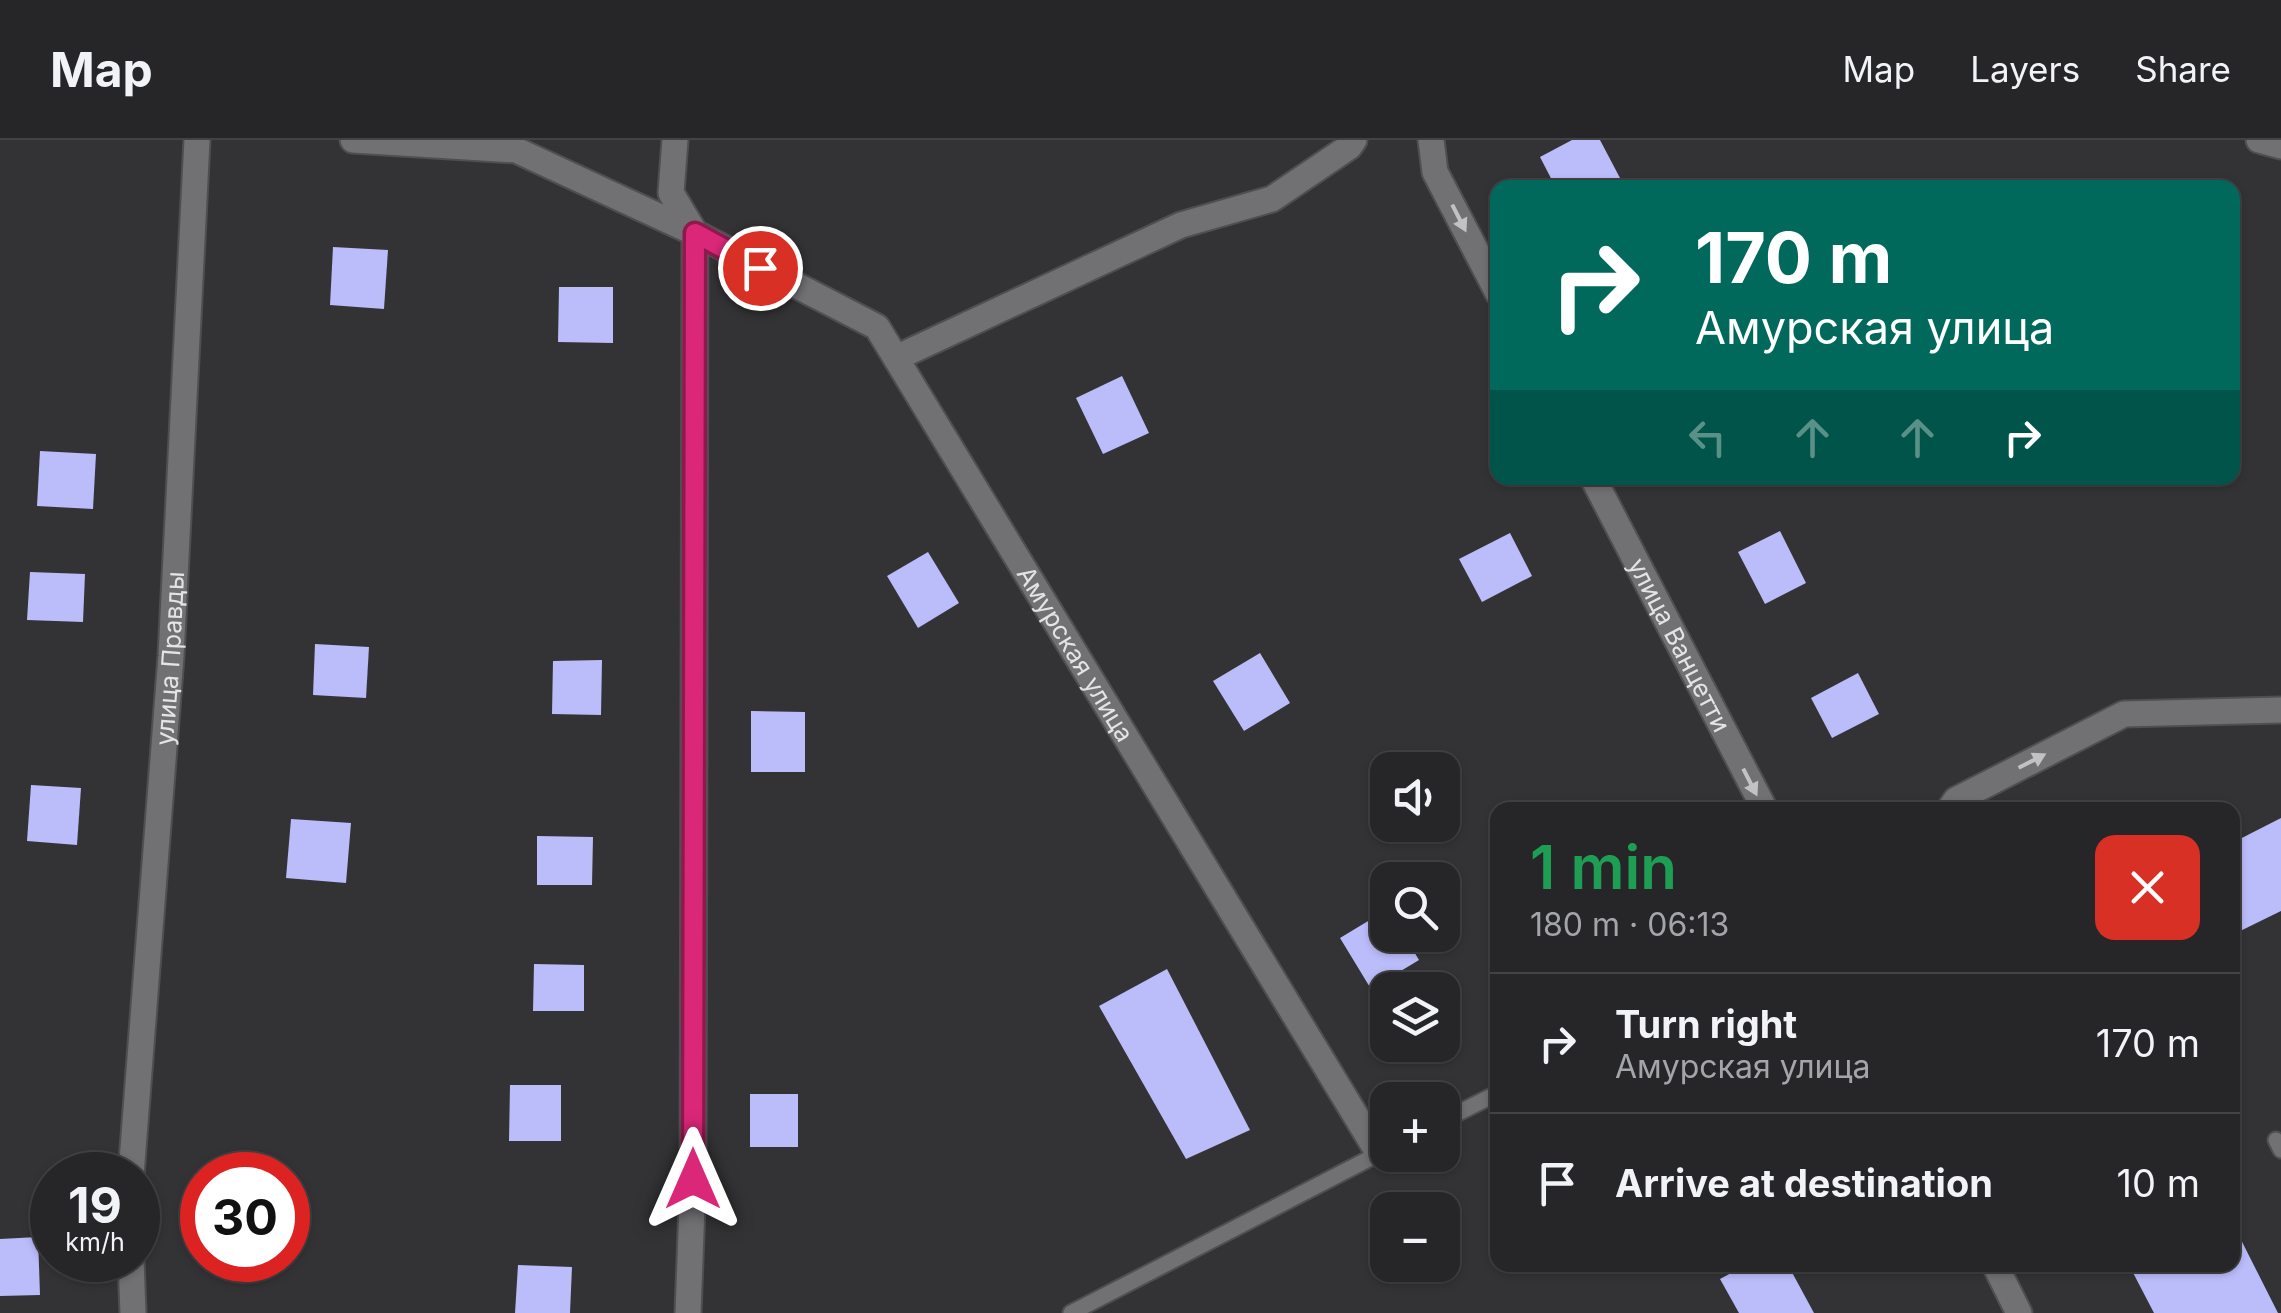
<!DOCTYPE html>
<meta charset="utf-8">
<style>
body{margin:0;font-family:Inter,sans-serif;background:#323234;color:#f1f3f6;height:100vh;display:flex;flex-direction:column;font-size:38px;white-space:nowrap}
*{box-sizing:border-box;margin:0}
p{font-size:32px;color:#a4a5a8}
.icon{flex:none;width:55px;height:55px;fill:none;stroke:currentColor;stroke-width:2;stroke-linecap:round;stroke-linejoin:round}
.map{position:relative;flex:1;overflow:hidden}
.panel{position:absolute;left:1490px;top:662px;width:750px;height:470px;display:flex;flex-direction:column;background:#262628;border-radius:20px;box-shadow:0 2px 8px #0004,0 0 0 2px #424345}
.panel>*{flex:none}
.banner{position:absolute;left:1490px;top:40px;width:750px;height:305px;border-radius:20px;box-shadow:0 2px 8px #0004,0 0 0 2px #424345;background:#00695c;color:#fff;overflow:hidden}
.controls{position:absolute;left:1370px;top:612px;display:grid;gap:20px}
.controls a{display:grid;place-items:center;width:90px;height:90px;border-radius:20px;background:#262628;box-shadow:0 2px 8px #0004,0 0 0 2px #424345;font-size:50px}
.speed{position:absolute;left:30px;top:1012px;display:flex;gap:20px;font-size:50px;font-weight:700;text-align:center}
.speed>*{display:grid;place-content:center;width:130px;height:130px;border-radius:50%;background:#262628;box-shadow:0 2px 8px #0004,0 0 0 2px #424345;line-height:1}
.speed small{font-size:25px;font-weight:400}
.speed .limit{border:15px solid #d22;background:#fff;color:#111}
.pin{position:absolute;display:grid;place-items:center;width:85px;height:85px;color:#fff;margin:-42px;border:5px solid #fff;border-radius:50%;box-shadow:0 2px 10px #0007}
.me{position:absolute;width:110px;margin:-55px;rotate:0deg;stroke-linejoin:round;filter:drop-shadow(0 0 8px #0008)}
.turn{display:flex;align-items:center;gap:35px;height:210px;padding:0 40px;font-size:45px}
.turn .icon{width:130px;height:130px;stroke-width:2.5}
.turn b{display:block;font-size:70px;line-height:85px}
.lanes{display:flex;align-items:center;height:95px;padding:0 40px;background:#0003;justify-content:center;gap:50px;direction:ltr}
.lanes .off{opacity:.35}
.round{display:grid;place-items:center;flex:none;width:105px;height:105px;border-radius:20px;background:#323234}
.head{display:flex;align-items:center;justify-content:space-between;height:170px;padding:0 40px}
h1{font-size:60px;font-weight:600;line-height:75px;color:#1e9e55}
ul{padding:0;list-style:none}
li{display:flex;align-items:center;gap:30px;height:140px;padding:0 40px;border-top:2px solid #424345}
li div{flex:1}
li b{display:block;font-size:38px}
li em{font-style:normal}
header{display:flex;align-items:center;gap:60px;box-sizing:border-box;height:140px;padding:0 50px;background:#262628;border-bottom:2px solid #424345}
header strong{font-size:48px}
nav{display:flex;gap:55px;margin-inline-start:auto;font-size:35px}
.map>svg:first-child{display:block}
.building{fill:#bbbcfa}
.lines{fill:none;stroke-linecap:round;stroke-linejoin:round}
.service-casing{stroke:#4f4f51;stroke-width:19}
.minor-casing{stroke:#4f4f51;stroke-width:29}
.tertiary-casing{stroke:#4f4f51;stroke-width:29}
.service{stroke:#717174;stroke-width:15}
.minor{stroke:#717174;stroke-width:25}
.tertiary{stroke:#717174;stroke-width:25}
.oneway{fill:#c2c2c4}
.route-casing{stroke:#8e194d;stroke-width:25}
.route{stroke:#db2777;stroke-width:18}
.labels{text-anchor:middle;stroke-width:10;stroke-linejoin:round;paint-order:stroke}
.street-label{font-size:25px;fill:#e4e4e6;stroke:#333335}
</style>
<header>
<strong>Map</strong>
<nav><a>Map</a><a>Layers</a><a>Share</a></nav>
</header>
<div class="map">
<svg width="2281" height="1173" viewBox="0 0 2281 1173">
<rect width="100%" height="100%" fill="#333335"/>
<!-- building -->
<g class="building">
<polygon points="1572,0 1600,0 1620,38 1600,48 1556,48 1540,17"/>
<polygon points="333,107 388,110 384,169 330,165"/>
<polygon points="559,147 613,147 613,203 558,202"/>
<polygon points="1122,236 1149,293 1103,314 1076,258"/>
<polygon points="40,311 96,314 93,369 37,366"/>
<polygon points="1780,391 1806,443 1765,464 1738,412"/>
<polygon points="1510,393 1532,436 1482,462 1459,419"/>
<polygon points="928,412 959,463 918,488 887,436"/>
<polygon points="30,432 85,434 83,482 27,480"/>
<polygon points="315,504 369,507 366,558 313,555"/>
<polygon points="1260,513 1290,563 1244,591 1213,541"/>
<polygon points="602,520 601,575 552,574 553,521"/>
<polygon points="1858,533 1879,574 1832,598 1811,558"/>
<polygon points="751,571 805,572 805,632 751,632"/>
<polygon points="31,645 81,648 77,705 27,701"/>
<polygon points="2281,678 2281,771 2232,795 2232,703"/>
<polygon points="291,679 351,683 346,743 286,738"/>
<polygon points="537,696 593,697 592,745 537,745"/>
<polygon points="1388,769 1388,795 1404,795 1419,820 1371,849 1340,798"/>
<polygon points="534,824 584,825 584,871 533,871"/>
<polygon points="1167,829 1250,990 1186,1019 1099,866"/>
<polygon points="510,945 561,945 561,1001 509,1001"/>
<rect x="750" y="954" width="48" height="53"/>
<polygon points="2232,1082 2278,1173 2154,1173 2129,1125 2232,1125"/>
<polygon points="38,1097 40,1155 0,1156 0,1099"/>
<polygon points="518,1125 572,1127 570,1173 515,1173"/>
<polygon points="1746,1125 1788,1125 1814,1173 1739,1173 1720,1139"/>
</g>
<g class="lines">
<defs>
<g id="service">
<polyline points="1442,981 1498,953"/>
<polyline points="2276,1000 2281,1010"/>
<polyline points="1071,1173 1384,1011"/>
</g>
<g id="minor">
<path id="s1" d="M353 0 516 10 695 93 877 187 1379 1014"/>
<polyline points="675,0 671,53 695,93 693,1039 688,1173"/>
<polyline points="896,218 1181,85 1272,59 1349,7 1354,0"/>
<path id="s2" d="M131 1035 171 516 197 0"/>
<polyline points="131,1120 133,1173"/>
</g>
<g id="tertiary">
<polyline points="1431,0 1435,32 1498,153"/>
<polyline points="2259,0 2281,6"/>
<path id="s3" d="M1593 338 1765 670"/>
<polyline points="1949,670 1956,660 2124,574 2281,570"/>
<polyline points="1995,1125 2019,1173"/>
</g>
</defs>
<!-- service casing -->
<use href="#service" class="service-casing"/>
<!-- minor casing -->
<use href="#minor" class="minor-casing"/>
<!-- tertiary casing -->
<use href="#tertiary" class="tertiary-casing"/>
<!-- service -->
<use href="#service" class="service"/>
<!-- minor -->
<use href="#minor" class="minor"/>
<!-- tertiary -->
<use href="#tertiary" class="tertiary"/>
</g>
<!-- one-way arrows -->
<defs><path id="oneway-solid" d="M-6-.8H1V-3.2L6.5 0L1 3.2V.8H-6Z" transform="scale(2.5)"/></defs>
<g class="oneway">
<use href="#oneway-solid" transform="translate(1459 78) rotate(63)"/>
<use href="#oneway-solid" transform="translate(2032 621) rotate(-27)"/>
<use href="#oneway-solid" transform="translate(1750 642) rotate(63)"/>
</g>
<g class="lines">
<defs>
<polyline id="route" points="693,1039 695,93 760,128"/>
</defs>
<!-- route casing -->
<use href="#route" class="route-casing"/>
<!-- route -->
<use href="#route" class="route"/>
</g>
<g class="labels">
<!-- street labels -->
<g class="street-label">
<text dy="9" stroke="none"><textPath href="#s3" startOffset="188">улица Ванцетти</textPath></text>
<text dy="9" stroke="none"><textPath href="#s1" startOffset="948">Амурская улица</textPath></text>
<text dy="9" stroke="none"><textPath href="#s2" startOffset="518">улица Правды</textPath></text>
</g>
</g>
</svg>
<div class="controls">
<a><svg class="icon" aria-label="sound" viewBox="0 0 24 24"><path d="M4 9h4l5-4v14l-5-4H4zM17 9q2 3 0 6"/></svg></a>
<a><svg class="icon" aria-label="search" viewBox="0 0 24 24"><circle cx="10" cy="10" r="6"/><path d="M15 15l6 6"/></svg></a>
<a><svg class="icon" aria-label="layers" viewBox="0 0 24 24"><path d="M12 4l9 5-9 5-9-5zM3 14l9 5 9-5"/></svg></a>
<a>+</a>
<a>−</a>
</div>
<div class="speed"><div>19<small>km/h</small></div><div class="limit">30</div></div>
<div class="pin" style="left:760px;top:128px;background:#d93025"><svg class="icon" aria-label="arrive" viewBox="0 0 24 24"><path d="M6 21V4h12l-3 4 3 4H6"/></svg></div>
<svg class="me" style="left:693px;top:1039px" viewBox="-20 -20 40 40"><path d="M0-17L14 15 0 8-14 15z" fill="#db2777" stroke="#fff" stroke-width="4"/></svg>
<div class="banner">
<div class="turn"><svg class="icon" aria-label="right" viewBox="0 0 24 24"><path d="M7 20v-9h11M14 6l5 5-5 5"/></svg><div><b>170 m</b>Амурская улица</div></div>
<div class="lanes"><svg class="icon off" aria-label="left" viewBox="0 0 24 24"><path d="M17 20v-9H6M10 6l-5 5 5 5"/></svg><svg class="icon off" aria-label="ahead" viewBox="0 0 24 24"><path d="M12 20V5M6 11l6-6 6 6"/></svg><svg class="icon off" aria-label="ahead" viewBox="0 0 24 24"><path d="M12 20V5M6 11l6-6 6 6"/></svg><svg class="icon" aria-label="right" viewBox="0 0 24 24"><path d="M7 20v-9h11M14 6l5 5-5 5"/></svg></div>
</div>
<section class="panel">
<div class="head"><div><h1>1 min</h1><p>180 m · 06:13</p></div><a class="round" style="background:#d93025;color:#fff"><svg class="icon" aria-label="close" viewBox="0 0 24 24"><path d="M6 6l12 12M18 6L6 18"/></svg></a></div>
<ul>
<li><svg class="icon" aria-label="right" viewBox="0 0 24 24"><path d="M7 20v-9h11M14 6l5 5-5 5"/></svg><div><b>Turn right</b><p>Амурская улица</p></div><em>170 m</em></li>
<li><svg class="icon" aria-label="arrive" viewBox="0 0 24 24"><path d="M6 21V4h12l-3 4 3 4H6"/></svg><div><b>Arrive at destination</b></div><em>10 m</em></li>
</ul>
</section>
</div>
